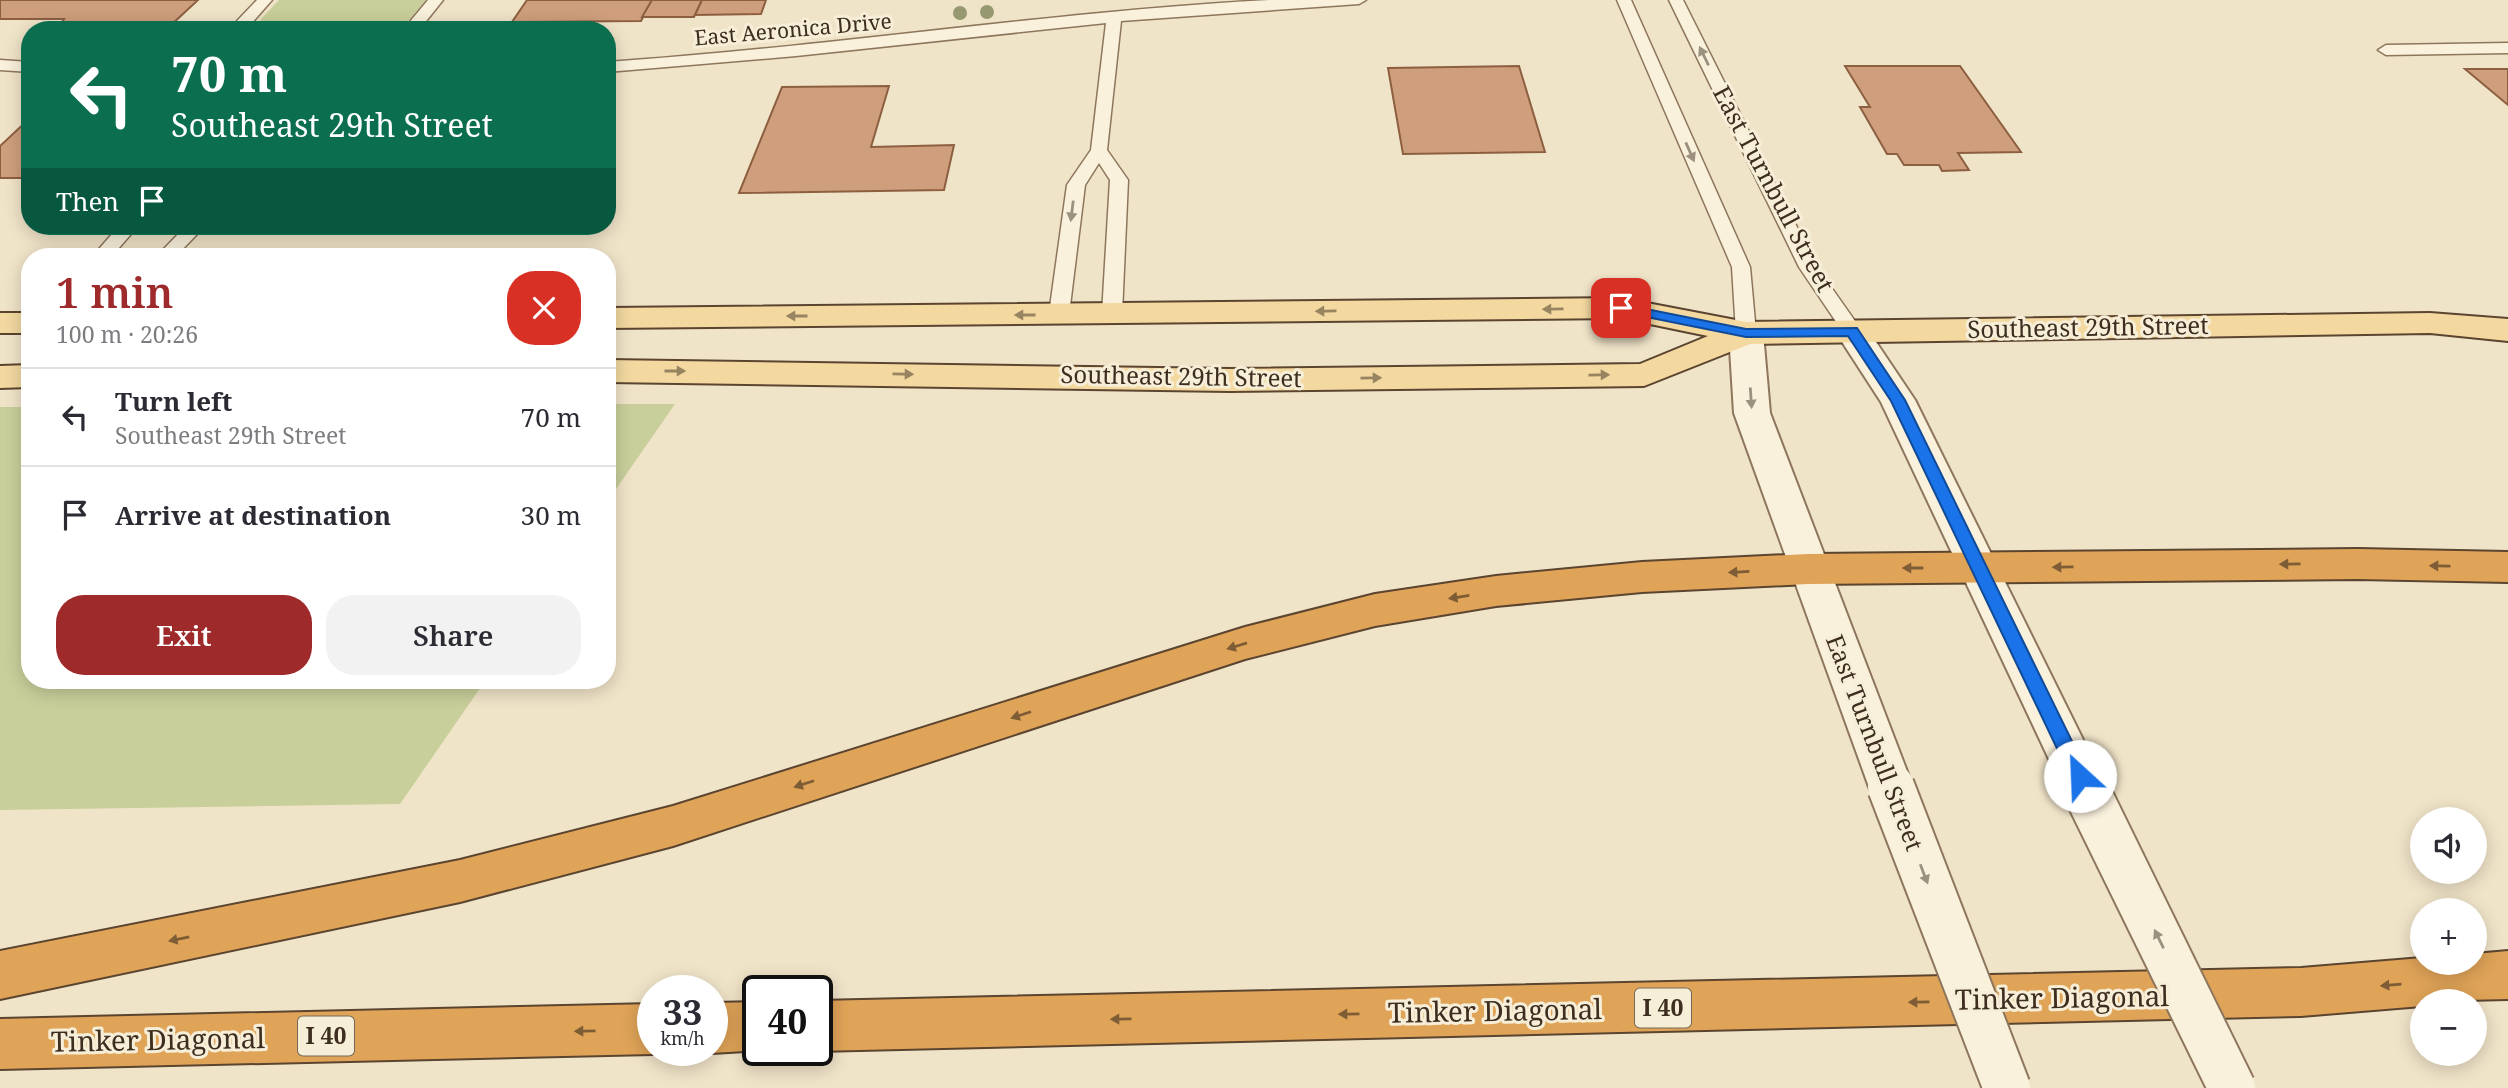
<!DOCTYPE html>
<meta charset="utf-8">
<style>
body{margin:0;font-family:"Noto Serif",serif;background:#f2f2f3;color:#2b2b33;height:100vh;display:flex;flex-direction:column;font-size:26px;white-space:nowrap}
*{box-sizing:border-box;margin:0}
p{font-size:23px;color:#7c7c81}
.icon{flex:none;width:38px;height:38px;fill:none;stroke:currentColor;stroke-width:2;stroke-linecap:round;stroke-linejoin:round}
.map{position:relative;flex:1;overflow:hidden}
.panel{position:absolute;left:21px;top:248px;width:595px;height:441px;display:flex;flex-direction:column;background:#fff;border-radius:28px;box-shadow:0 4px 18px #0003}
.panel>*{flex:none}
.banner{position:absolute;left:21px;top:21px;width:595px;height:214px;border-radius:28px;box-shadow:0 4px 18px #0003;background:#0b6e4f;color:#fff;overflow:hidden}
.buttons{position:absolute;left:2410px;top:807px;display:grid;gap:14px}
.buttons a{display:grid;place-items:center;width:77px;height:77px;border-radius:50%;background:#fff;box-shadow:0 4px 18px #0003;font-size:35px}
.speed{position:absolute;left:637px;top:975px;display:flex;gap:14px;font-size:35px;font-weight:700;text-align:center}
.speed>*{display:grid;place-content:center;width:91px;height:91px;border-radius:50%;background:#fff;box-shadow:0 4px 18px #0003;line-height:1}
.speed small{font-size:18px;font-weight:400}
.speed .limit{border:4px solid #111;border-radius:10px;background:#fff;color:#111}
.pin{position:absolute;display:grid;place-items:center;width:60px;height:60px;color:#fff;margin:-30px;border-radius:14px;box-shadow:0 4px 10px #0006}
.me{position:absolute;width:77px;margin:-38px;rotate:335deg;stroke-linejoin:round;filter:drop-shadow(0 0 5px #0008)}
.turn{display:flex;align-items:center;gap:24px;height:147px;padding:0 35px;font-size:32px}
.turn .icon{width:91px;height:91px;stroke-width:2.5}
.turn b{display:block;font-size:49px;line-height:60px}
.then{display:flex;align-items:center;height:66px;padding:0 35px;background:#0003;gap:14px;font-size:26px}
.round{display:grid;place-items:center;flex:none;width:74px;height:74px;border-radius:28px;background:#f2f2f3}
.overview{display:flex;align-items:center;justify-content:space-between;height:119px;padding:0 35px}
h1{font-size:42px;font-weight:600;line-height:52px;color:#9e2a2b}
.cta{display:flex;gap:14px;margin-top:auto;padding:14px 35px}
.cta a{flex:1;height:80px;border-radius:28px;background:#9e2a2b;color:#fff;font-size:28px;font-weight:600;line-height:80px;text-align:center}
.cta a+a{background:#f2f2f3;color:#2b2b33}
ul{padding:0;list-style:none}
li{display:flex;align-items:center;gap:21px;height:98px;padding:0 35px;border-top:2px solid #e1e1e2}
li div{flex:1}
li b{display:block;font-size:26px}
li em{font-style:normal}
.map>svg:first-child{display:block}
.green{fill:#c9cf9b}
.building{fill:#cf9f7d;stroke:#8d5f41;stroke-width:2}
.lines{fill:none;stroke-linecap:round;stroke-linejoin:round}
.service-casing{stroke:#8d765c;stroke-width:3}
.tertiary-casing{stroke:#8d765c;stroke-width:4}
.primary-casing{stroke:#5b4430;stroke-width:4}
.motorway-casing{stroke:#5b4430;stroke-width:4}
.service{fill:#faf1dc;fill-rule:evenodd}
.tertiary{fill:#faf1dc;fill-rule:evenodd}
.primary{fill:#f3d9a0;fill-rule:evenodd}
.motorway{fill:#e0a458;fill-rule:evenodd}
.tertiary-bridge-casing{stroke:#8d765c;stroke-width:50;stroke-linecap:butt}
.tertiary-bridge{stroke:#faf1dc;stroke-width:46}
.tree{fill:#96986f}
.oneway{fill:#9c907e}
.oneway2{fill:#988460}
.oneway3{fill:#7e5d36}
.route{fill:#1a73e8;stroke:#114b97;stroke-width:2}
.labels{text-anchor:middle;stroke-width:6;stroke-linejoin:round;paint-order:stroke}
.far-street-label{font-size:21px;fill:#3d2e20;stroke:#f7eed8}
.shield{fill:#f7eed8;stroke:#756857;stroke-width:2}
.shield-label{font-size:23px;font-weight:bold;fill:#3d2e20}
.street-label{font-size:24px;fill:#3d2e20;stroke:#f7eed8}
.near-street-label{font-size:28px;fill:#3d2e20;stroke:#f7eed8}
</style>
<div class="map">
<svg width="2508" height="1088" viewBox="0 0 2508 1088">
<rect width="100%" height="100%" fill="#f0e4c8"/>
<!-- green -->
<g class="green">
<polygon points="279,0 426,0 409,20 386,30 264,30 260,25 261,19"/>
<polygon points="607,404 675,404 607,502"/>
<polygon points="0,407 30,407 30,681 485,681 400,804 0,810"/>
</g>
<!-- building -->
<g class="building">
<polygon points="0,0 198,0 170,26 59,26 64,19 0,19"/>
<polygon points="527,0 652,0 641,21 512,22"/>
<polygon points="652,0 702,0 694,17 642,17"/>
<polygon points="702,0 766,0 761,14 695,15"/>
<polygon points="1519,66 1545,152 1403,154 1388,68"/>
<polygon points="1845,66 1960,66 2021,152 1958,153 1969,170 1942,171 1939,165 1904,165 1897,154 1887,154 1860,107 1870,107"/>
<polygon points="2465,69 2508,69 2508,105"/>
<polygon points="889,86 871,147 954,145 944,190 739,193 782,87"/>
<polygon points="30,118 30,178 0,178 0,146"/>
</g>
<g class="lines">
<defs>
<g id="service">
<polygon points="257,0 272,0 250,25 250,30 234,30 237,21"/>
<polygon points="428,0 443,0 419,30 403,30"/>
<path d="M1269 0H1366L1359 4 1121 21 1107 150 1128 180 1122 314 1119 318H1105L1102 314 1110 180 1099 163 1085 185 1069 314 1066 318H1052L1049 314 1067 185 1091 150 1106 23 796 56 607 72V62C828 47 1048 12 1269 0Z"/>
<polygon points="1617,0 1631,0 1750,267 1756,333 1753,337 1739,337 1736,333 1732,267"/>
<polygon points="1669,0 1683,0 1817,267 1862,331 1859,335 1845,335 1799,267"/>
<polygon points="2508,43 2508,53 2386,55 2378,50 2386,45"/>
<polygon points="0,60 30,62 30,72 0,70"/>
<polygon points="119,226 138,226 111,257 92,257"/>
<polygon points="186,226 205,226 175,257 156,257"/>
</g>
<g id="tertiary">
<polygon points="1852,320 1864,324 1915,400 2101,776 2095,789 2079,795 2063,789 1881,402 1835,331 1840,324"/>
<polygon points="1746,322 1758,325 1763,333 1770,413 1913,787 1907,801 1891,806 1875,801 1869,787 1734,413 1729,333 1734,325"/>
</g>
<g id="primary">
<polygon points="1621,298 1746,322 2430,313 2508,319 2508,341 2430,333 1750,344 1644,386 1230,391 607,382 607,360 1230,369 1640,364 1708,336 1621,318 607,328 607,308"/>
<rect x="0" y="313" width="30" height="20"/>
<polygon points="30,365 30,387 0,388 0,366"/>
</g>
<g id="motorway">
<polygon points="2358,549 2508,552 2508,582 2358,579 1808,584 1642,592 1496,606 1375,626 1245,659 673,846 460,902 0,999 0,951 460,860 673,806 1245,627 1375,594 1496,576 1642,562 1808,554"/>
<polygon points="2508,951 2508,999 2422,1001 2422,1006 2301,1016 817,1051 815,1050 817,1050 817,1001 2301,968 2422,958 2422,962 2474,962 2474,954"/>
<polygon points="758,1002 758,1050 762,1050 712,1053 705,1050 712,1050 712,1003"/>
<polygon points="653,1004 653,1050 663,1050 653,1054 0,1069 0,1019"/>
</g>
</defs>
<!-- service casing -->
<use href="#service" class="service-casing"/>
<!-- tertiary casing -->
<use href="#tertiary" class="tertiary-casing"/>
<!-- primary casing -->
<use href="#primary" class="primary-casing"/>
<!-- motorway casing -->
<use href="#motorway" class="motorway-casing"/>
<!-- service -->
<use href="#service" class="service"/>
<!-- tertiary -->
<use href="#tertiary" class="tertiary"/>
<!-- primary -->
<use href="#primary" class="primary"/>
<!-- motorway -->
<use href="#motorway" class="motorway"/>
<defs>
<g id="tertiary-bridge">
<polyline points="2079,776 2232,1088"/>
<polyline points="1891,787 2007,1088"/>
</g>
</defs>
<!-- tertiary-bridge casing -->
<use href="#tertiary-bridge" class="tertiary-bridge-casing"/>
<!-- tertiary-bridge -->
<use href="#tertiary-bridge" class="tertiary-bridge"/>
</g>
<!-- trees -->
<g class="tree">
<circle cx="987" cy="12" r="7"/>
<circle cx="960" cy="13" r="7"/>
</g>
<!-- one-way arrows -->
<defs><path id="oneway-solid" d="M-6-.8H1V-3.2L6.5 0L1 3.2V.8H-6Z" transform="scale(1.75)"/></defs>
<g class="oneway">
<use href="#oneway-solid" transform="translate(1704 56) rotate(-116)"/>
<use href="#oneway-solid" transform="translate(1690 152) rotate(66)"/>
<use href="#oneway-solid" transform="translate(1072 211) rotate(97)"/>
<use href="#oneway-solid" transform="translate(1751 398) rotate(86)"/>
<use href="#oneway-solid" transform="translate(1924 874) rotate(69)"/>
<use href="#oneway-solid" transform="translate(2159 939) rotate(-116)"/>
</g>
<g class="oneway2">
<use href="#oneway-solid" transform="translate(1553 309) rotate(179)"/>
<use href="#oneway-solid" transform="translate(1326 311) rotate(179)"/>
<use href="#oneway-solid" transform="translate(1025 315) rotate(180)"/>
<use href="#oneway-solid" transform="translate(797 316) rotate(180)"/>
<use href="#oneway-solid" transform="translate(675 371)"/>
<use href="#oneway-solid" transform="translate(903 374) rotate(1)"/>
<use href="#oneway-solid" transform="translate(1599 375) rotate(-1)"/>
<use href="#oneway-solid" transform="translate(1371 378) rotate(-1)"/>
</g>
<g class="oneway3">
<use href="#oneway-solid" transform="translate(2290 564) rotate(179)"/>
<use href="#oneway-solid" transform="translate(2440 566) rotate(-179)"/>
<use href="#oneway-solid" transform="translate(2063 567) rotate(179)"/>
<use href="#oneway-solid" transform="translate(1913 568) rotate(180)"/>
<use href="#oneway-solid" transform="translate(1739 572) rotate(177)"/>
<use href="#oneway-solid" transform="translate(1459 597) rotate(171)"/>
<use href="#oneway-solid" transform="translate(1237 646) rotate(163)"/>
<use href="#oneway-solid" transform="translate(1021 715) rotate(162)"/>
<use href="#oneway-solid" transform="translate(804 784) rotate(162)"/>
<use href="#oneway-solid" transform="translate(179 939) rotate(168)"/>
<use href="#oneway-solid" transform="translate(2391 985) rotate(175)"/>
<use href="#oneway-solid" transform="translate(1919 1002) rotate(179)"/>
<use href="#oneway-solid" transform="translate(1349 1014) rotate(179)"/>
<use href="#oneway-solid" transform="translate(1121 1019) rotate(179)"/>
<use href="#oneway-solid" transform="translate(585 1031) rotate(179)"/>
</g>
<!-- route -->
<polygon class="route" points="1621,304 1746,329 1857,328 1905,400 2089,776 2086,782 2080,784 2073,782 1891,401 1848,336 1746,337 1617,311 1615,308"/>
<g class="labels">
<!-- far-street labels -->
<g class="far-street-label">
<text transform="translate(793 30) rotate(-5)" y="7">East Aeronica Drive</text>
</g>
<!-- shield labels -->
<g class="shield">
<rect x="1635" y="988.5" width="56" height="39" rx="5"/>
<rect x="298" y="1016.5" width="56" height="39" rx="5"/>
</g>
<g class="shield-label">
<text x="1663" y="1016">I 40</text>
<text x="326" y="1044">I 40</text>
</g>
<!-- street labels -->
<g class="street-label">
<text transform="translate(1773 189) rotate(62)" y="8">East Turnbull Street</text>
<text transform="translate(2088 328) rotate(-1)" y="8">Southeast 29th Street</text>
<text transform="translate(1181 377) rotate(1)" y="8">Southeast 29th Street</text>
<text transform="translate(1874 743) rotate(69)" y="8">East Turnbull Street</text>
</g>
<!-- near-street labels -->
<g class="near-street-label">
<text transform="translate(2062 998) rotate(-1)" y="10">Tinker Diagonal</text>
<text transform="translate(1495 1011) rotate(-1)" y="10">Tinker Diagonal</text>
<text transform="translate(158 1040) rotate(-1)" y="10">Tinker Diagonal</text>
</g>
</g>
</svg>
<div class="buttons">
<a><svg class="icon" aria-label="sound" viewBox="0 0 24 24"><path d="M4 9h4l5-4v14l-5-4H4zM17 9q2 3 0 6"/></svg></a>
<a>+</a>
<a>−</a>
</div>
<div class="speed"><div>33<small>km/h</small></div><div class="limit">40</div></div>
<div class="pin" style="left:1621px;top:308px;background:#d93025"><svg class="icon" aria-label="arrive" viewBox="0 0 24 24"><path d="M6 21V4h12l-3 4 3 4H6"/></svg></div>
<svg class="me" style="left:2080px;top:776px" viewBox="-20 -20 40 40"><circle r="19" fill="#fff"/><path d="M0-13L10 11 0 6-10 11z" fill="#1a73e8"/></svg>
<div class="banner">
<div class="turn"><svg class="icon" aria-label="left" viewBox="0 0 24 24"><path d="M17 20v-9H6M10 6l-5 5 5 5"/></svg><div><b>70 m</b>Southeast 29th Street</div></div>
<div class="then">Then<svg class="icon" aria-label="arrive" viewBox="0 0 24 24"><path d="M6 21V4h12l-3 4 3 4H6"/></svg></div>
</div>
<section class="panel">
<div class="overview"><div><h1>1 min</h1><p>100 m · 20:26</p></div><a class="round" style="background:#d93025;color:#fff"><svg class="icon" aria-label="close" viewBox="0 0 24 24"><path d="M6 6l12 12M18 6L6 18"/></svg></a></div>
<ul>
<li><svg class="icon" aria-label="left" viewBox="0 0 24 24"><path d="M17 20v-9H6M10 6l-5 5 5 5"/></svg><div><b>Turn left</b><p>Southeast 29th Street</p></div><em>70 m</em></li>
<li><svg class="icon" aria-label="arrive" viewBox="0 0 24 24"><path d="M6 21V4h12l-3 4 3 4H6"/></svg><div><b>Arrive at destination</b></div><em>30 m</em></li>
</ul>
<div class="cta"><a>Exit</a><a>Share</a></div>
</section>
</div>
